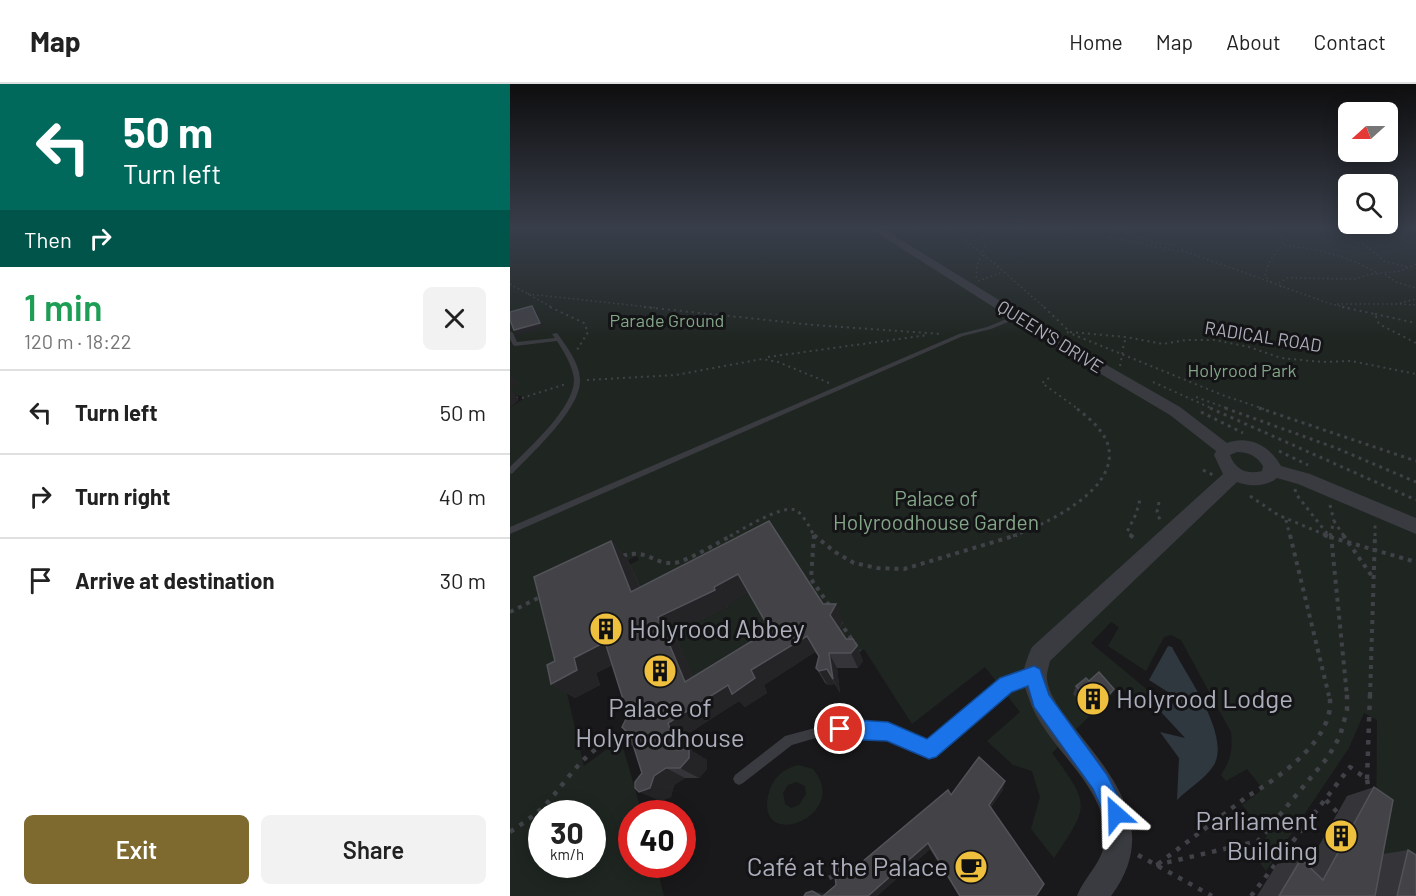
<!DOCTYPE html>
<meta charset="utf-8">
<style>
body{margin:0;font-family:Barlow,sans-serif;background:#f2f2f2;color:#222;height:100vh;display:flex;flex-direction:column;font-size:22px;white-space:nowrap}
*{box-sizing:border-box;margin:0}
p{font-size:20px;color:#767676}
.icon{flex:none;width:33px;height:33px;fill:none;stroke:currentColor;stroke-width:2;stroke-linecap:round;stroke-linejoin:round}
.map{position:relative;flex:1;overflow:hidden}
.sheet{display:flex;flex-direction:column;background:#fff;width:510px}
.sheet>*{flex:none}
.guide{background:#00695c;color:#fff;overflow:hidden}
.needle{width:39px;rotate:249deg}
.buttons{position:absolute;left:828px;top:18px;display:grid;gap:12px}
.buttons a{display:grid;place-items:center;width:60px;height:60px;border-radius:9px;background:#fff;box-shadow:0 3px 15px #0003;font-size:30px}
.speed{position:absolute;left:18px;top:716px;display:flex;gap:12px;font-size:30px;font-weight:700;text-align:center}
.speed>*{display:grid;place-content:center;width:78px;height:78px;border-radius:50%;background:#fff;box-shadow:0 3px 15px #0003;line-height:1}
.speed small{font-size:15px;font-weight:400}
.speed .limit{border:9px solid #d22;background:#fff;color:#111}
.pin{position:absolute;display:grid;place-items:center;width:51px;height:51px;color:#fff;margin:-26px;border:3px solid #fff;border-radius:50%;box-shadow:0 2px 6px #0007}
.me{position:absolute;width:66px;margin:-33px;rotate:335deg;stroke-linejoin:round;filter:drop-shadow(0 0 4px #0008)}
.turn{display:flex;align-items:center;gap:21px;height:126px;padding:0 24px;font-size:27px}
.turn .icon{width:78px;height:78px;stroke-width:2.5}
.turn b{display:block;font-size:42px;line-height:51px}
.then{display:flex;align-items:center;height:57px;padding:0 24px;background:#0003;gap:12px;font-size:22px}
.round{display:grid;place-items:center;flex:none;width:63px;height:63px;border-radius:9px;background:#f2f2f2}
.summary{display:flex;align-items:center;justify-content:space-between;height:102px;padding:0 24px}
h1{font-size:36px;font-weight:600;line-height:45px;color:#1e9e55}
.primary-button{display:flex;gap:12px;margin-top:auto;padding:12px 24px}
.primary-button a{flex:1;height:69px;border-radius:9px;background:#7e692f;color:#fff;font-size:24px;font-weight:600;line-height:69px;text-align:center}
.primary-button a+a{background:#f2f2f2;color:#222}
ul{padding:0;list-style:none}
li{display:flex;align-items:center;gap:18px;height:84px;padding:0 24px;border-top:2px solid #e0e0e0}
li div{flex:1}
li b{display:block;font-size:22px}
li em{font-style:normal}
header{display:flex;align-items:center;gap:36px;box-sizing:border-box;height:84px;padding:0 30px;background:#fff;border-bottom:2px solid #e0e0e0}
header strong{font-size:28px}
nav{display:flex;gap:33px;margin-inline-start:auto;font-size:21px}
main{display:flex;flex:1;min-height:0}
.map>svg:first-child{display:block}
.green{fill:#1f2621;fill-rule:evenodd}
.water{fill:#2f373f}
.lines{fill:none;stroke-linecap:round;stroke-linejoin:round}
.path-far4{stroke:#404247;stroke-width:1.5;stroke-dasharray:1.5 3;stroke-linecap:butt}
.path-far3{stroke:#404247;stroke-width:2;stroke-dasharray:2 4;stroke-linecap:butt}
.path-far2{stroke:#404247;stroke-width:3;stroke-dasharray:3 4.5;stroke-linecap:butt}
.path-far1{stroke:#404247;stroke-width:4;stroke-dasharray:4 5;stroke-linecap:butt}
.path{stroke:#404247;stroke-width:4.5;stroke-dasharray:4.5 7;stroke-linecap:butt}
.service{fill:#3a3b40;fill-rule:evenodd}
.tertiary{fill:#3a3b40;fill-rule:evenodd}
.wall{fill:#353539;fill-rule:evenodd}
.shaded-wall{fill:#242427}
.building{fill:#424247;stroke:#525359;stroke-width:1.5;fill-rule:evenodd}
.route{fill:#1a73e8;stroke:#114b97;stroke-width:1.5}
.labels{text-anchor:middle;stroke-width:6;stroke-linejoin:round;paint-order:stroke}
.far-park-label{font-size:18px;fill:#83a588;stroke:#141416}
.far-street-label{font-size:18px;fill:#acafbb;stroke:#141416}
.park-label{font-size:21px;fill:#83a588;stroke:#141416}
.near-poi-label{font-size:26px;fill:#acafbb;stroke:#141416;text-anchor:start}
</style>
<header>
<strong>Map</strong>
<nav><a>Home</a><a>Map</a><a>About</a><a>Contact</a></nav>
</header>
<main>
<section class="sheet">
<div class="guide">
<div class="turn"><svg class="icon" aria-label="left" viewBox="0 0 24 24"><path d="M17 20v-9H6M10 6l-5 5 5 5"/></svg><div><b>50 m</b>Turn left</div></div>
<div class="then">Then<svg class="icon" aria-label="right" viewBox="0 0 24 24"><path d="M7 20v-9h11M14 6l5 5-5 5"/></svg></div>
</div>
<div class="summary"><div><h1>1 min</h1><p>120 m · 18:22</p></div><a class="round"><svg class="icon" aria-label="close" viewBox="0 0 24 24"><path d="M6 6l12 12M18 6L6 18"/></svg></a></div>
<ul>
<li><svg class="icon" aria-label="left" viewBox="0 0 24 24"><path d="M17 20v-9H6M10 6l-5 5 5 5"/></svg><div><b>Turn left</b></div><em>50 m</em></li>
<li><svg class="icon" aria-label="right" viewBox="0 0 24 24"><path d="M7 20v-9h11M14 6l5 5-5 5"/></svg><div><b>Turn right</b></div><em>40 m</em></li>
<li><svg class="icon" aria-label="arrive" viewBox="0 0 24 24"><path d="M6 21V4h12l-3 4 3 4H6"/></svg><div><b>Arrive at destination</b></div><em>30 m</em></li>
</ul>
<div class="primary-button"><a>Exit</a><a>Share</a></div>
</section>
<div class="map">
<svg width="906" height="812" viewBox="0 0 906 812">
<rect width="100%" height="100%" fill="#19191b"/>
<!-- green -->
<g class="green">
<path d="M0 143H906V812L866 771 867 636 854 629 839 664 756 787 743 770 757 752 732 721 753 705 737 685 716 697 711 691C721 676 723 665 721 648L671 556 661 551 654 553 636 587 598 562 609 543 601 538 581 559 646 613 630 623 610 602 542 669C581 722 579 721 544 774L521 745 530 713 522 687 503 681 477 657 510 628 475 583 402 640 354 565 343 572 268 456 125 532 109 486 129 476 127 472 44 512 50 580 74 682 101 662H110L114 667 132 729H122V780H146L154 812H0V324L13 315 12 312 0 311ZM32 729H82V780H32Z"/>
<polygon points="240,508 270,562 191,612 165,550 217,524 217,521"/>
<path d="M288 681 303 685C343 733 242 770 259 708 263 694 273 685 288 681ZM286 698 295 702 296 710 289 721 281 724 275 720 273 709 278 701Z"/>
</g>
<!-- water -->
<path class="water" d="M658 562 662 563C676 591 721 651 704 681 696 694 678 705 667 716L669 674 650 648 675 654 651 628 669 615 639 596Z"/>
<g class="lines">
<!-- path-far4 -->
<g class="path-far4">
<polyline points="438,143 485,180 535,224"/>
<polyline points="465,143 476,160 467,182 466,196"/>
<polyline points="516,143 593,152 680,169 821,220 839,224"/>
<polyline points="604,143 643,158 663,161 676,167"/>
<path d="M734 143 770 150 773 161C808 165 839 172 869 190"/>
<polyline points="811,143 858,163 874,177 897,183"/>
<polyline points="398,154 410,143"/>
<polyline points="875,190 886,198 906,204"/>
<polyline points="468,197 490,189"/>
<path d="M761 198 755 192C758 179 763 170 773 161"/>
<polyline points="0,200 43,224"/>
<polyline points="771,203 769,199 777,194 846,195 860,190 891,187 906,180"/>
<polyline points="18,210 148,224"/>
<polyline points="827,220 886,220 906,215"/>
<polyline points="890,220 906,221"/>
</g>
<!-- path-far3 -->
<g class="path-far3">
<polyline points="40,223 74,239 78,248 67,266"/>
<polyline points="134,223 304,241 432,250"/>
<polyline points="534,223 559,247"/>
<polyline points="832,223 865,230 869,240 906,259"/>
<polyline points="865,230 906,239"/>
<polyline points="557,248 715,312 754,325"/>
<polyline points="560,248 616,253 653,260 676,256 705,256 739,263 771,274 812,278 841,277 906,290"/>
<polyline points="613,264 616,253"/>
<polyline points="258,273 418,251"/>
<polyline points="610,282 613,266"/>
<polyline points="539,294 532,299 568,325"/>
<polyline points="77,296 166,291 252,275 268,278 319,299"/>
<polyline points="643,298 703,325"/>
<polyline points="0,313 12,314 56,300"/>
<polyline points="686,313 719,325"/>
</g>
<!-- path-far2 -->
<g class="path-far2">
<polyline points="700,324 906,416"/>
<polyline points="715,324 826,364 906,398"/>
<polyline points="749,324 906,377"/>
<polyline points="691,328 733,349"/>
<polyline points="769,367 798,381"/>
<polyline points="693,386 703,391"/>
<polyline points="785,405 786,410 819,452"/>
<polyline points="740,412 768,431 818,452"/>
<polyline points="649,418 647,428 650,436"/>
<polyline points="820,421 824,437"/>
<polyline points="776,436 780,452"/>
<path d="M220 452C233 445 271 421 285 426 292 428 301 445 304 452"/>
<path d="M503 452C536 440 614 404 597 358 591 344 578 333 566 324"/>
<polyline points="622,452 617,448 626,430 631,412"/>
<polyline points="820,452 824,437 834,452"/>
<polyline points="865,452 865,439"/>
</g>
<!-- path-far1 -->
<g class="path-far1">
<polyline points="304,451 325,468 344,479 367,484 394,485 507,451"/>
<polyline points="304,451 301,495 319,521"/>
<polyline points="620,451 627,456"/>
<polyline points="780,451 819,612"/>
<polyline points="814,451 820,453 818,451"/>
<polyline points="821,451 837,612"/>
<polyline points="833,451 864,495"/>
<polyline points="820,453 906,478"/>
<path d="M113 472C137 464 142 480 163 479 175 479 210 457 223 451"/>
<polyline points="0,528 32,512"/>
<polyline points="329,537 350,567"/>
<polyline points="860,612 865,451"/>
</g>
<!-- path -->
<g class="path">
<polyline points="857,695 860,610"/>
<polyline points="816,716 828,729"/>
<path d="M0 748C13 739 26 731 37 719 61 692 77 662 113 651L123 660"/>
<polyline points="628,771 702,812"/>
<path d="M648 780 738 712C769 694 829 652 819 610"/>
<polyline points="646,781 748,757 818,673 830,652 837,626 837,610"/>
<polyline points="320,791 327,804"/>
<polyline points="741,812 840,683 857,695 859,707"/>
</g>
<!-- service -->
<g class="service">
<polygon points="506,231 508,232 508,234 481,245 453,252 0,450 0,443 449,250 477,243"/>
<path d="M0 247 3 249 7 258 45 254 42 250 47 249C56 262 69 278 70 295 72 324 22 369 3 389L0 390V383C19 364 64 324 64 296 63 282 54 268 47 257L5 262 3 261 0 255Z"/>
<polygon points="522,586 526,588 527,591 526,594 499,605 423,670 419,671 377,652 344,649 316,651 282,661 233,699 229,701 225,699 223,695 225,691 275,652 316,641 344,639 378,642 418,660 492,597"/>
</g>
<!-- tertiary -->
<path class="tertiary" d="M358 143H370L567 264 670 323 717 359C739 351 760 362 771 382L800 390 906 434V450L788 400 767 394C756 403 741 403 727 398L540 577C539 582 536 590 537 595 539 614 556 632 567 647 608 698 648 749 601 812H567C575 791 596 776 595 751 593 696 533 662 518 612 516 606 513 599 513 594 513 584 518 572 522 563L713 390 704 371 706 367 660 331 557 270ZM727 368C738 368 747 372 753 382L752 387C738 391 725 386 720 371Z"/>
</g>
<!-- wall -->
<g class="wall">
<path d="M259 437 313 520 333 537 329 545 336 555 347 562 353 577 348 584H327L330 609 325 600 318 601 315 599 306 584 309 573 305 568 254 601 257 609 235 623 229 617 176 651 182 667 197 676V685L189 694H175L164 701 161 713 150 717 132 689 118 631 102 581 86 589 90 601 65 614 41 600 45 577 101 457 118 476 130 503ZM239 508 260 546 183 593 165 550 218 523 217 521Z"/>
<polygon points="579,597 600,613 586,626 583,623 579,627 563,610 566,602"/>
<polygon points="864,703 873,770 898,766 906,812 747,812 767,780 791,775 798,781 837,712"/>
<polygon points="493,706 481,723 526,812 449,812 420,765 367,812 294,812 302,807 315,810 347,783 441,711"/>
</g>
<!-- shaded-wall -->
<g class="shaded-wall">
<polygon points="22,222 34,243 8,251 4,246"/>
<polygon points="0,290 8,299 0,305 9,316 0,324"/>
<polygon points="101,457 118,476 139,525 121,508"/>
<polygon points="228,490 240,508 217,521 218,523 165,550 191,612 175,598 148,533"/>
<polygon points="326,520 333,537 327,548 320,531"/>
<polygon points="297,552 305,568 254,601 257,609 235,623 229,617 176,651 182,667 197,676 197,685 189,694 170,684 167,666 158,639"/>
<polygon points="95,558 115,574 86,589 90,601 65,614 41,600 64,574"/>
<polygon points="347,562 353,577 348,584 341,569"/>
<polygon points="319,569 327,584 330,609 323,595"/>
<polygon points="317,585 325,600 318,601 309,587"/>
<polygon points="604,605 600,613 586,626 591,620"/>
<polygon points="156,684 175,694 164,701 161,713 150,717 129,708 144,692"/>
<polygon points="495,697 493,706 477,728 479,721"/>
<polygon points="418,759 420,765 367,812 358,812"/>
<polygon points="302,807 313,809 317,812 311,812"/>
</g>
<!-- building -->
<g class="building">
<polygon points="22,222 30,239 4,246 0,236 0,228"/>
<path d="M259 437 313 520H326L320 531 336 555H343L347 562 341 569H319L323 595 317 585 309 587 306 584 309 572 297 552 241 586 245 594 222 610 218 601 158 639 167 666 179 665V674L170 684H156L144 692 140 704 129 708 125 704V698L132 689 120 651 112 643 118 631 95 558 64 574 67 586 41 600 37 581 45 577 24 493 101 457 121 508ZM228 490 260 546 175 598 148 533 205 506 204 503Z"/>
<polygon points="589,588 604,605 591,620 587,616 583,620 566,602 576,594 579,597"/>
<polygon points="469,673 495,697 479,721 534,800 526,812 450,812 418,759 358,812 313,812 326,801 325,791 331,780 337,778 346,783 438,706 441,711"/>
<polygon points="864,703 883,716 865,812 769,812 791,775 813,796"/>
<polygon points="898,766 906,771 906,812 887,812"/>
<polygon points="302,807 311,812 294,812 296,809"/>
</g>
<!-- sky -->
<linearGradient id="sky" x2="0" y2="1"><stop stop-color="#0e0e0f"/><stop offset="0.56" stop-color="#383e4a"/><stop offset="1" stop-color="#383e4a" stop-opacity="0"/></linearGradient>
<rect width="906" height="257" fill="url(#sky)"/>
<!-- route -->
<polygon class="route" points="524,582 530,585 539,611 597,691 617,730 613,738 606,741 598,738 583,705 524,623 518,602 502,608 426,673 419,675 377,657 330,655 323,652 321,645 323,638 330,635 378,638 417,655 490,594"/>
<!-- icons -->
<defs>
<symbol id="building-disc" viewBox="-11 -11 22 22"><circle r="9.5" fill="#efc03e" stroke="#141416"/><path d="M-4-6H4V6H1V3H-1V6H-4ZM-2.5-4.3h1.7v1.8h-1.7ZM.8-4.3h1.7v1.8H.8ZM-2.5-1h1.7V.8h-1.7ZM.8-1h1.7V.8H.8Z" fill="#111"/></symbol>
<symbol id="cafe-disc" viewBox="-11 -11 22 22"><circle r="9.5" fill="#efc03e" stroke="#141416"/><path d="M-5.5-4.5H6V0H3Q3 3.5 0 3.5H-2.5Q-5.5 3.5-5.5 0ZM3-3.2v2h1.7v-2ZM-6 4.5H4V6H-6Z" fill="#111"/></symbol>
</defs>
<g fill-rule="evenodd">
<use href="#building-disc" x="77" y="526" width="38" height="38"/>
<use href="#building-disc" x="131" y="568" width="38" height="38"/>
<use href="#building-disc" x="564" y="596" width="38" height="38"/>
<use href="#building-disc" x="812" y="733" width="38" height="38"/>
<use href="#cafe-disc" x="442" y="764" width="38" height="38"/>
</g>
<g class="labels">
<!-- far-park labels -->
<g class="far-park-label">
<text x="157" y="243">Parade Ground</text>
<text x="732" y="293">Holyrood Park</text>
</g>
<!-- far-street labels -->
<g class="far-street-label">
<text transform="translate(540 253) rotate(32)" y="6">QUEEN'S DRIVE</text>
<text transform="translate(753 253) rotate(9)" y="6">RADICAL ROAD</text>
</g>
<!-- park labels -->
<g class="park-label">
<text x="426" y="422">Palace of<tspan x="426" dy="24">Holyroodhouse Garden</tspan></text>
</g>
<!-- near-poi labels -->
<g class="near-poi-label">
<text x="119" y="554">Holyrood Abbey</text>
<text x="606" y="624">Holyrood Lodge</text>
<text x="150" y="633" text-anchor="middle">Palace of<tspan x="150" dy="30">Holyroodhouse</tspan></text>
<text x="808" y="746" text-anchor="end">Parliament<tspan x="808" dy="30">Building</tspan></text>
<text x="438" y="792" text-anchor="end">Café at the Palace</text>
</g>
</g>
</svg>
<div class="buttons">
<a><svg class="needle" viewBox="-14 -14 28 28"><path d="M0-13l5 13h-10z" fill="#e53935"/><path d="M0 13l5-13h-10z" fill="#767676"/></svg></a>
<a><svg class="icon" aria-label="search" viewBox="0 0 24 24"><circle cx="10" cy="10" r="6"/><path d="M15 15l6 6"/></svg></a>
</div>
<div class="speed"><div>30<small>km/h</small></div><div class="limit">40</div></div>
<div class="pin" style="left:330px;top:645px;background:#d93025"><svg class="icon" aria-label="arrive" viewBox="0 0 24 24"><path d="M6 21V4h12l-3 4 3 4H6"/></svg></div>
<svg class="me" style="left:606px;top:730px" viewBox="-20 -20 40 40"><path d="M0-17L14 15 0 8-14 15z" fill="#1a73e8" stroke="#fff" stroke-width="4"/></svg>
</div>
</main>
